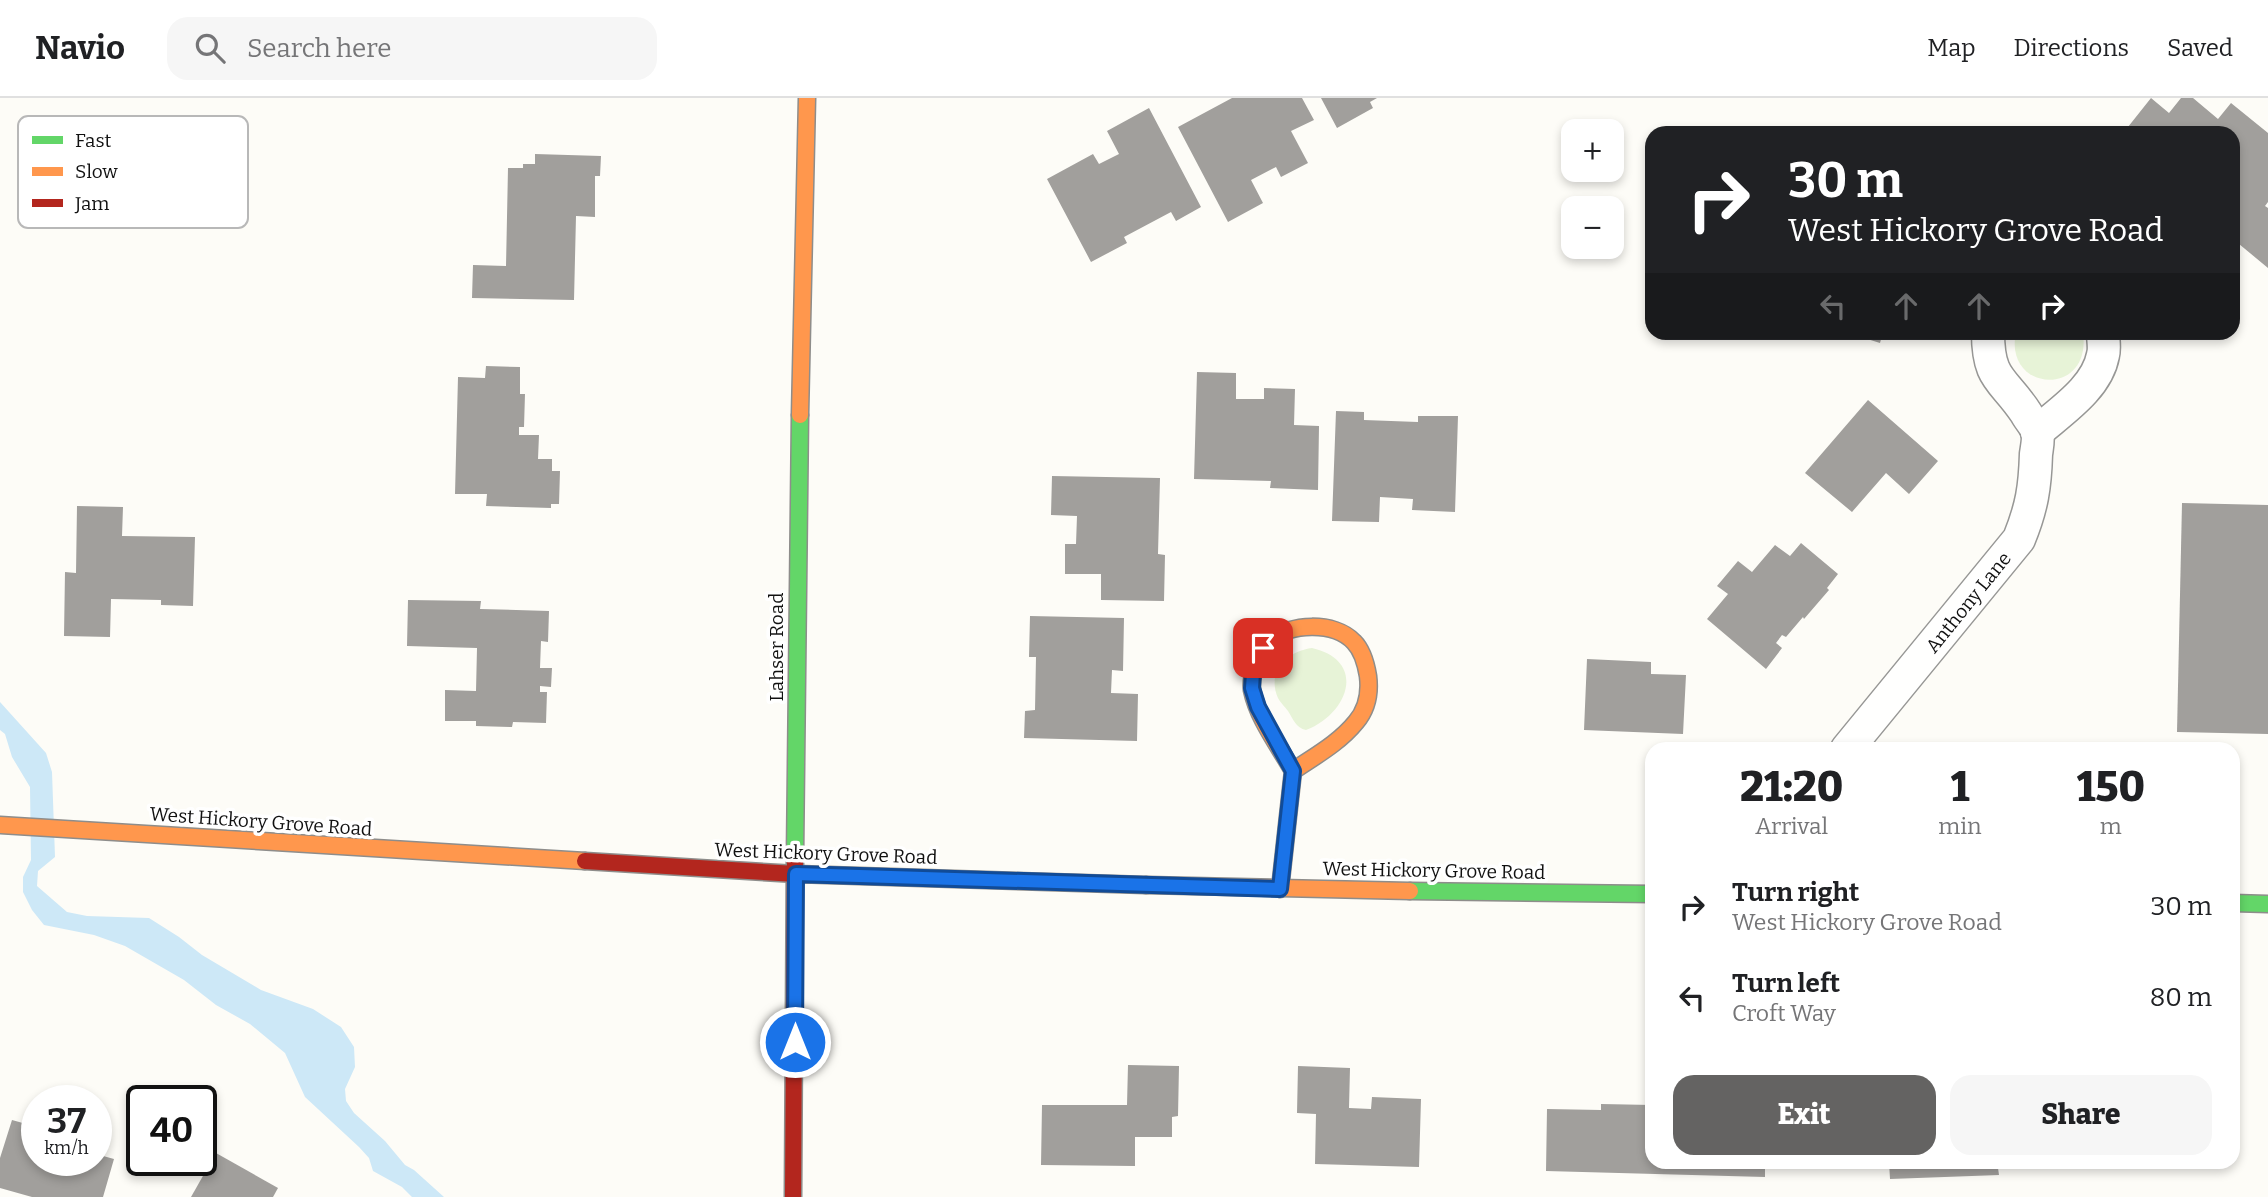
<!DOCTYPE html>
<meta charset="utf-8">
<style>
body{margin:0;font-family:Bitter,serif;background:#f6f6f6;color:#202124;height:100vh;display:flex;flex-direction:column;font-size:26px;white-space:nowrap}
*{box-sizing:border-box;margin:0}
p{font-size:23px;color:#757577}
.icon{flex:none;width:38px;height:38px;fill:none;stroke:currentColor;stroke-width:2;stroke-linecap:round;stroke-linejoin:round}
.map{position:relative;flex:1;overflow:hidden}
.side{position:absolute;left:1645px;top:644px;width:595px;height:427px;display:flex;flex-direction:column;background:#fff;border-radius:21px;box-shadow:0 4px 10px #0003}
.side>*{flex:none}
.top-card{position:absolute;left:1645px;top:28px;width:595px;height:214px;border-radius:21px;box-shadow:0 4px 10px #0003;background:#202124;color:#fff;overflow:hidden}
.controls{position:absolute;left:1561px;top:21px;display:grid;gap:14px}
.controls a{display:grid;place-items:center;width:63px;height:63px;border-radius:14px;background:#fff;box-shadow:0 4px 10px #0003;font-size:35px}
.speed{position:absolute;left:21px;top:987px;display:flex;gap:14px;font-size:35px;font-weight:700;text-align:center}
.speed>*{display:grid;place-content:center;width:91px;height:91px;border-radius:50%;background:#fff;box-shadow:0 4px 10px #0003;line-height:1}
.speed small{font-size:18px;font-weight:400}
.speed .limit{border:4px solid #111;border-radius:10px;background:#fff;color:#111}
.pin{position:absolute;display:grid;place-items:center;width:60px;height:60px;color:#fff;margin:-30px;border-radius:14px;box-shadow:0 4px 10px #0006}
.me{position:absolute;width:77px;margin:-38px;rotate:0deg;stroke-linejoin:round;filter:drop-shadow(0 0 5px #0008)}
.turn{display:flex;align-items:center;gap:24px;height:147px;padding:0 28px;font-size:32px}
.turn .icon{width:91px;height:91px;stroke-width:2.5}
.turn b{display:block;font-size:49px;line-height:60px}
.lanes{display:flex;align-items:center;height:66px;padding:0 28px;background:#0003;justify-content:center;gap:35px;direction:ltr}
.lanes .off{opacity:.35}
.eta{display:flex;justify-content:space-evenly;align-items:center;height:119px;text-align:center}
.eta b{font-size:42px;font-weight:800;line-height:49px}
.primary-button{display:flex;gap:14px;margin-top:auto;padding:14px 28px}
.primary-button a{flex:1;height:80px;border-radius:21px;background:#646362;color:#fff;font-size:28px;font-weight:800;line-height:80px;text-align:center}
.primary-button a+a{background:#f6f6f6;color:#202124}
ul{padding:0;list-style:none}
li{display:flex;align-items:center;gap:21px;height:91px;padding:0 28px}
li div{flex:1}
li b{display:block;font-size:26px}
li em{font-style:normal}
header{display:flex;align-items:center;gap:42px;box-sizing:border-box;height:98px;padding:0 35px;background:#fff;border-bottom:2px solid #e0e0e0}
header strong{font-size:33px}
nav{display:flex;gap:38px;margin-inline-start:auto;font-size:24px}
.search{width:490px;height:63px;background:#f6f6f6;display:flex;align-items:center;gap:18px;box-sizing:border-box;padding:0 24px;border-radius:21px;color:#757577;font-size:26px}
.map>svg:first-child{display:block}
.green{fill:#e7f3d7}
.water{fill:#cde8f7}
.building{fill:#a19f9c}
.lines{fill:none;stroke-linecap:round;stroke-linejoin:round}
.street-casing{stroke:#979795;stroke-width:35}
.fast-casing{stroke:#8e8d8b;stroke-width:19}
.slow-casing{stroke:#8e8d8b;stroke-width:19}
.jam-casing{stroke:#8e8d8b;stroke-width:19}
.street{stroke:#fffffe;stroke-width:32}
.fast{stroke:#63d668;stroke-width:16}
.slow{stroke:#ff974d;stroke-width:16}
.jam{stroke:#b3261e;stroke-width:16}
.route-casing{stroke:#114b97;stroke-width:18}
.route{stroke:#1a73e8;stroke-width:12}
.labels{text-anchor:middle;stroke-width:7;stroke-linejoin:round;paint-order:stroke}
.street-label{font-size:19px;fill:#111;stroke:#fff}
.key{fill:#fff;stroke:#b8b8b8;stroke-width:2}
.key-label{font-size:19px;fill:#111}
</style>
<header>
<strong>Navio</strong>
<div class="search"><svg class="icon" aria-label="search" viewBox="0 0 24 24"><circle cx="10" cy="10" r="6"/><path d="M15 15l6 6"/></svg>Search here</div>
<nav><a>Map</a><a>Directions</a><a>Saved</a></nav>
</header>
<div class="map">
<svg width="2268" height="1099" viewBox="0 0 2268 1099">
<rect width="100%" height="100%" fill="#fdfcf7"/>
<!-- green -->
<g class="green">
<path d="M2016 234 2083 235C2092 300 2003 295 2016 234Z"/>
<path d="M1312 550C1368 563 1348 616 1306 632 1296 630 1293 621 1288 613 1285 609 1280 604 1278 600 1266 573 1288 553 1312 550Z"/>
</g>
<!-- water -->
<polygon class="water" points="0,604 46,655 52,674 55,759 38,773 37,788 67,814 87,818 149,820 179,839 202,857 261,892 313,911 341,929 354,949 355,969 345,991 346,1003 354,1015 385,1043 405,1067 414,1072 444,1099 412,1099 402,1089 373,1073 369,1060 359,1049 305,999 285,955 250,926 216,907 184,882 125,848 94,837 44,827 32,812 23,794 23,779 31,762 30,689 12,659 5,636 0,632"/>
<!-- building -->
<g class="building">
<polygon points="1232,0 1302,0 1314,22 1291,33 1308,65 1281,79 1276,69 1251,82 1263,105 1228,124 1178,29"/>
<polygon points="1321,0 1377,0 1370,4 1373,10 1337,30"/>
<polygon points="2151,0 2169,15 2181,0 2193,0 2218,21 2231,5 2268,35 2268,104 2265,108 2268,110 2268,170 2233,141 2233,35 2125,35 2124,34"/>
<polygon points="1149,10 1201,109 1176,123 1171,114 1124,139 1127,145 1091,164 1047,81 1093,56 1099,66 1119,56 1107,33"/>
<polygon points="535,56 601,58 600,78 595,78 595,119 576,118 574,202 472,200 473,167 506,168 508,70 523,70 523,66 535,66"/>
<polygon points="1845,234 1883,234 1880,245"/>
<polygon points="486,268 520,269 520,296 525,296 524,329 519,329 519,337 539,337 538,361 552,361 552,373 560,373 559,406 551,406 551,410 486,408 487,396 455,396 458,279 485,280"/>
<polygon points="1197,274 1236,275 1236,301 1264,301 1264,290 1295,291 1294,327 1319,328 1318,392 1270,390 1271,383 1194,381"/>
<polygon points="1868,302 1938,363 1909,396 1886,375 1852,414 1805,375"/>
<polygon points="1336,313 1364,314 1364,322 1418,324 1418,318 1458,318 1455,414 1412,412 1413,401 1380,399 1379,424 1332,423"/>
<polygon points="1052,378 1160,380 1158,456 1165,457 1164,503 1101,502 1101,476 1065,476 1065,446 1076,446 1077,418 1051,417"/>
<polygon points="2182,405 2268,407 2268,636 2177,634"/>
<polygon points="77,408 123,409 122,438 195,439 193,508 161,507 161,502 111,501 110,539 64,538 65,474 76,475"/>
<polygon points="1801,445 1838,476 1827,490 1829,492 1804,521 1803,519 1786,539 1782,537 1776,545 1782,550 1766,571 1707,521 1728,496 1717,488 1738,463 1752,474 1775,447 1790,458"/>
<polygon points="408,502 481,503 480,511 549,513 548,544 541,543 540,570 552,570 551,589 540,588 540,594 547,594 546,625 513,624 512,629 476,628 476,623 445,623 445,592 476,593 477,550 407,548"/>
<polygon points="1030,518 1124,520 1123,573 1112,572 1111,595 1138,596 1137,643 1024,640 1025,613 1035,612 1036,559 1029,559"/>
<polygon points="1587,561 1651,564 1651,576 1686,577 1683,636 1584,632"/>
<polygon points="1128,967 1179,968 1178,1018 1172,1019 1172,1039 1135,1039 1135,1068 1041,1067 1042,1007 1127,1007"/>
<polygon points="1298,968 1350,970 1349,1010 1371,1011 1372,999 1421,1001 1419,1069 1315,1066 1316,1016 1297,1015"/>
<polygon points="1601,1006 1652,1007 1652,1064 1765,1064 1765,1079 1546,1073 1547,1011 1601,1012"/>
<polygon points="12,1022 37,1029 37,1062 96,1062 96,1056 114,1061 103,1099 32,1099 0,1090 0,1060"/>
<polygon points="216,1055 278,1090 273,1099 191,1099"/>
<polygon points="1889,1064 2040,1064 2040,1068 1998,1070 1999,1077 1890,1081"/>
</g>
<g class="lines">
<defs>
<g id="street">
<path d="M2037 334C2061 313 2097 290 2103 257 2105 250 2103 242 2103 234"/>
<path d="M1847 651 2019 441C2032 409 2035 389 2036 356 2037 349 2039 340 2037 334 2036 328 2029 321 2026 315 2003 280 1988 283 1988 234"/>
</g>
<g id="fast">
<polyline points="795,757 800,317"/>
<polyline points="1410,793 1652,796"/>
<polyline points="2233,805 2268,806"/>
</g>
<g id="slow">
<polyline points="800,317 807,0"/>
<polyline points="0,727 585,763"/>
<polyline points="1146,787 1410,793"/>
<path d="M1280 791 1293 673C1315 658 1339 645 1356 624 1367 611 1370 594 1368 578 1366 566 1363 553 1354 544 1334 523 1290 525 1269 543 1262 549 1259 557 1256 565 1253 574 1251 583 1252 592 1258 621 1279 648 1293 673"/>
</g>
<g id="jam">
<polyline points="585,763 796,776 1146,787"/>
<polyline points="793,1099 795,757"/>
</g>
</defs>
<!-- street casing -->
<use href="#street" class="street-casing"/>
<!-- fast casing -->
<use href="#fast" class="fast-casing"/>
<!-- slow casing -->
<use href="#slow" class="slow-casing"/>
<!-- jam casing -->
<use href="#jam" class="jam-casing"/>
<!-- street -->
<use href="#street" class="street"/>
<!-- fast -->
<use href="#fast" class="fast"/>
<!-- slow -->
<use href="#slow" class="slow"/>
<!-- jam -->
<use href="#jam" class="jam"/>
</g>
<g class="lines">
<defs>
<polyline id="route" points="795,944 796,776 1280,791 1293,673 1258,609 1252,590 1253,575 1263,550"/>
</defs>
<!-- route casing -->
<use href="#route" class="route-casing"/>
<!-- route -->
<use href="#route" class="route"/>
</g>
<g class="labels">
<!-- street labels -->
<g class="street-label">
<text transform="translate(1968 504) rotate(-51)" y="7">Anthony Lane</text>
<text transform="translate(776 549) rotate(-90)" y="7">Lahser Road</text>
<text transform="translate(261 723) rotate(4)" y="7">West Hickory Grove Road</text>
<text transform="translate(826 755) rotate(2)" y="7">West Hickory Grove Road</text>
<text transform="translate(1434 772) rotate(1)" y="7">West Hickory Grove Road</text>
</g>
</g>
<!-- legend -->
<rect x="18" y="18" width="230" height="112" rx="10" class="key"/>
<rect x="32" y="38" width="31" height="8" fill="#63d668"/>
<rect x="32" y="69" width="31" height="9" fill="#ff974d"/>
<rect x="32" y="101" width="31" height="8" fill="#b3261e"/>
<g class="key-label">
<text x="75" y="49">Fast</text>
<text x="75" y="80">Slow</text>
<text x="75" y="112">Jam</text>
</g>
</svg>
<div class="controls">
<a>+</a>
<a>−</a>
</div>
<div class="speed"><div>37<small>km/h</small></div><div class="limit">40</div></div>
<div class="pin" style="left:1263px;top:550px;background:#d93025"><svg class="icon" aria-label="arrive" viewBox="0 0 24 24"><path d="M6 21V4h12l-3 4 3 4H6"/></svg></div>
<svg class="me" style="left:795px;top:944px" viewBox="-20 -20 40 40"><circle r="17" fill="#1a73e8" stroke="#fff" stroke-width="3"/><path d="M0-11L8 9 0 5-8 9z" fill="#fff"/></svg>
<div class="top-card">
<div class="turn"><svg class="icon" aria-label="right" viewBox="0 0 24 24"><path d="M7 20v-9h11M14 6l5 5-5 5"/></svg><div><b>30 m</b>West Hickory Grove Road</div></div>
<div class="lanes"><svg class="icon off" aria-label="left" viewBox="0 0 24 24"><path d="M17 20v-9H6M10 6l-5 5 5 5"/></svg><svg class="icon off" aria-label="ahead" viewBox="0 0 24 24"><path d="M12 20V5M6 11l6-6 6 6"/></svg><svg class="icon off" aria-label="ahead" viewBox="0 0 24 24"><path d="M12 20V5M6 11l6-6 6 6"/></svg><svg class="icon" aria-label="right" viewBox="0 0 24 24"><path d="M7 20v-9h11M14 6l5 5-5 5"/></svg></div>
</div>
<section class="side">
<div class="eta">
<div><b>21:20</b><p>Arrival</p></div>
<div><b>1</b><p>min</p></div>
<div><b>150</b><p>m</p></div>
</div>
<ul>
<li><svg class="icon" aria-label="right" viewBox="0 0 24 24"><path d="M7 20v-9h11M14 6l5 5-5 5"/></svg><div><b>Turn right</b><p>West Hickory Grove Road</p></div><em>30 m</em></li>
<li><svg class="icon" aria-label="left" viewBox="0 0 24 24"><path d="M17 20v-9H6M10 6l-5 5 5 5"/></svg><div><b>Turn left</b><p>Croft Way</p></div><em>80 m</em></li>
</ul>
<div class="primary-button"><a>Exit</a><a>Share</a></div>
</section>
</div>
